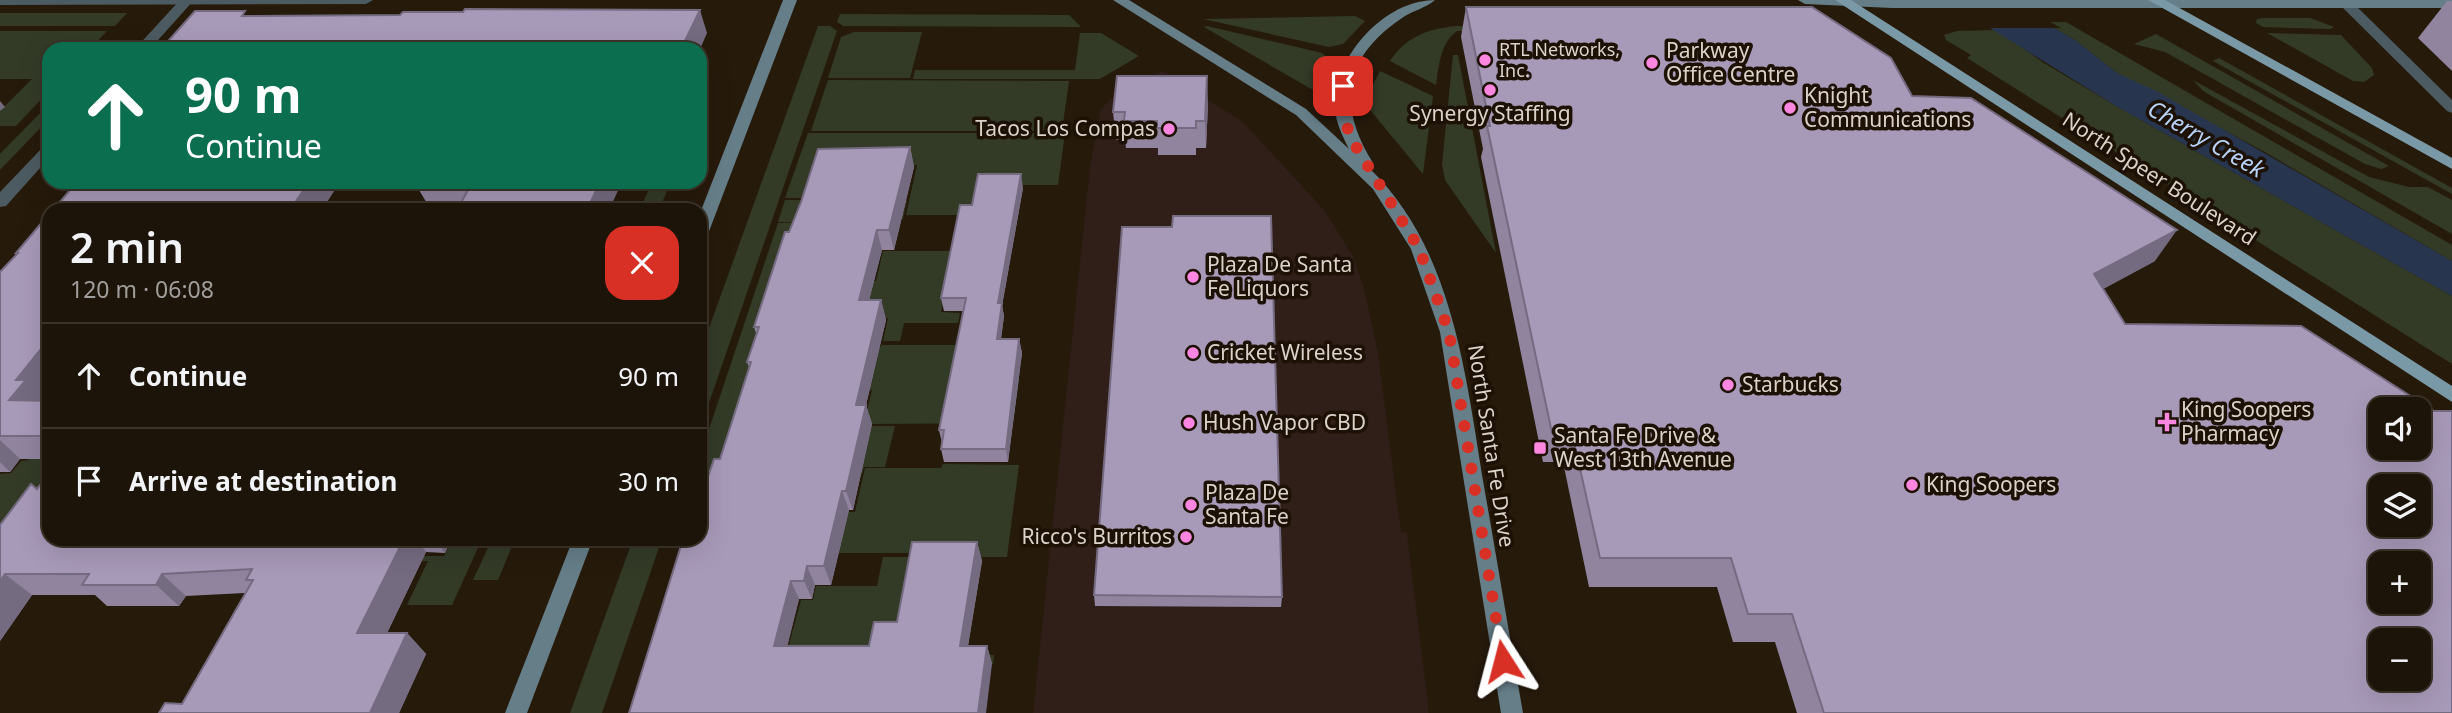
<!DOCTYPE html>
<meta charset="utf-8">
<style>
body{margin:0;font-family:"Noto Sans",sans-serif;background:#292116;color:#f1f3f6;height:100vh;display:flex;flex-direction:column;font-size:26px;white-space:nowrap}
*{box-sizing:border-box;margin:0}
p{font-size:23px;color:#a09e9c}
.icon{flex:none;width:38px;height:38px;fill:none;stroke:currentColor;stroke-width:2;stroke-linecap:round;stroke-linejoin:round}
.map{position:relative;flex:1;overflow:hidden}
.side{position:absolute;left:42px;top:203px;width:665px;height:343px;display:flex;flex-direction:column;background:#1c1408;border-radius:21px;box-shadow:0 7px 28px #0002,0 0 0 2px #3a3329}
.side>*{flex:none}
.top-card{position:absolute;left:42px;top:42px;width:665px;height:147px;border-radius:21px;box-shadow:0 7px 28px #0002,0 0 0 2px #3a3329;background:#0b6e4f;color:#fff;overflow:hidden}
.fabs{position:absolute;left:2368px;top:397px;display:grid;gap:14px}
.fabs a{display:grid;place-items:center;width:63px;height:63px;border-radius:14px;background:#1c1408;box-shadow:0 7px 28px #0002,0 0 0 2px #3a3329;font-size:35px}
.pin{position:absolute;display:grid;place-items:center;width:60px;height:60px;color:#fff;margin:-30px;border-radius:14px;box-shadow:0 4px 10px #0006}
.me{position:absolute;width:77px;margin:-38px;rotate:351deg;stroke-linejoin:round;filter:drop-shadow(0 0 5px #0008)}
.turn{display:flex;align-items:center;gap:24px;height:147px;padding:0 28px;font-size:32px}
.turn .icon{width:91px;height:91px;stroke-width:2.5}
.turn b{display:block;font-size:49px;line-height:60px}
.round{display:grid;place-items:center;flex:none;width:74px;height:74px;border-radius:21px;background:#292116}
.headline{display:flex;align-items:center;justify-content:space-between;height:119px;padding:0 28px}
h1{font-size:42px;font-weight:600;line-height:52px}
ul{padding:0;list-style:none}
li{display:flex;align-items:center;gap:21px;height:105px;padding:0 28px;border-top:2px solid #3a3329}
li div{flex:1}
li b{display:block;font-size:26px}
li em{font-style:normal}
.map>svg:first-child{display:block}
.commercial{fill:#301e19}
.green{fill:#333b27}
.water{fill:#27364e}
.pier{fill:#261a0b}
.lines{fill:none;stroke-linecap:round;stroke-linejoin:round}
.minor{fill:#4c5b61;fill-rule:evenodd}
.tertiary{fill:#4c5b61;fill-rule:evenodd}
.secondary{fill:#667e88;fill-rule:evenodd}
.primary{fill:#7a99a6;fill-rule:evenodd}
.wall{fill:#90849e}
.shaded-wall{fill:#756b81}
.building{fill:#a799b8;stroke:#756b81;stroke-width:2;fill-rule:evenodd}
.route{stroke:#d93025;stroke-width:12;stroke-dasharray:0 21.6}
.poi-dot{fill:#fd86e1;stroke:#1c1103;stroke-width:2.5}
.labels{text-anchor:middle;stroke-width:7;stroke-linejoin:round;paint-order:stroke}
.far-poi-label{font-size:18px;fill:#dbd2c9;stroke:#1c1103;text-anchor:start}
.poi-label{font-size:21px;fill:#dbd2c9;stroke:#1c1103;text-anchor:start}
.street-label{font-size:21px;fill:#dbd2c9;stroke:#1c1103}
.water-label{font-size:23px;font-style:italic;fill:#b7d1f8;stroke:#1c1103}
</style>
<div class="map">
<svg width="2452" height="713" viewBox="0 0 2452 713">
<rect width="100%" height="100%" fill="#261a0b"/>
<!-- commercial -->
<polygon class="commercial" points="1162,71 1243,122 1324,210 1353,256 1364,288 1378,353 1401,532 1407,533 1429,713 1033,713 1090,167 1100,111 1109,100"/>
<!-- green -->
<g class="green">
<polygon points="0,13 127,13 115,26 0,26"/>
<polygon points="840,14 1069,15 1081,27 843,26 837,22"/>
<polygon points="1355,16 1365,21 1343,44 1329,47 1203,19"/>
<polygon points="2265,18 2310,18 2334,27 2331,29 2263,27 2256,23 2257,19"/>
<polygon points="2043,22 2066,22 2452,245 2452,261 2263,151 2117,73 2075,40"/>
<polygon points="818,26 830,26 837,31 700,429 700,353"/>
<polygon points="1207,26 1322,53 1330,61 1324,88 1313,90 1204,27"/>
<path d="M1456 26H1556L1558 31H1457C1440 43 1439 66 1436 85L1390 61C1406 37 1427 29 1456 26Z"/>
<polygon points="1997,30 2044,63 2116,106 2452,296 2452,364 1967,58 1971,55 1946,40 1944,35 1957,31"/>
<polygon points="0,31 107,31 90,49 49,49 49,91 16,126 0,126 0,111 32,79 0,79"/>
<polygon points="854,32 922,32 910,78 828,78 841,37"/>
<polygon points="1080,33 1101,33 1139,56 1100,79 913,79 915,70 1075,70"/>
<polygon points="2267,33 2341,35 2372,68 2374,75 2364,82 2353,81"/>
<polygon points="2156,34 2389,166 2381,169 2365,164 2165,52 2134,44"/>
<polygon points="1453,55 1458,55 1496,253 1445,180 1442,164"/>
<polygon points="2219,58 2452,188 2452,194 2213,61"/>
<polygon points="1380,71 1433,96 1423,174 1371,111 1369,92"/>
<polygon points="828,80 1069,81 1062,131 811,131"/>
<polygon points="2193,80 2369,177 2409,187 2428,187 2452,200 2452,234 2203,91"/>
<polygon points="49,104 49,119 0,170 0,154"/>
<polygon points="808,133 1065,133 1058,185 976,185 970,215 906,215 917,165 831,165 814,198 785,198"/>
<polygon points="652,182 671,182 659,210 640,210"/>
<polygon points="785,200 907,200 903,219 815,219 718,487 700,487 700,456 778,223 800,223 778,222"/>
<polygon points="883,251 955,251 941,312 960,313 958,323 904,323 900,341 883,341 888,318 844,317 855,281 876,281"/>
<polygon points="881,345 957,345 954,380 1019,380 1013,423 864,424 872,390 852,389 838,348 880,348"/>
<polygon points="852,426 895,426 885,467 864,467 862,474 737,473"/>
<polygon points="49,433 49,529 0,529 0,474 11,473 21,461 28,460"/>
<polygon points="943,464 1019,465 1007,557 954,557 954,553 807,553 817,512 855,512 865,468 941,468"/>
<polygon points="452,539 482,539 452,605 407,605 428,561 408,561 410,556 444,556"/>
<polygon points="492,539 515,539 498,580 473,580"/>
<polygon points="633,539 662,539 602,713 570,713"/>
<polygon points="883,557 917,557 942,583 877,654 994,655 993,664 784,663 801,600 813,600 816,586 877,586"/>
</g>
<!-- water -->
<polygon class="water" points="1945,0 2004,0 2075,40 2117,73 2158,92 2452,261 2452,296 2116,106"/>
<!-- pier -->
<polygon class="pier" points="1941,0 2011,0 2061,28 1986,28"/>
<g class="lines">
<!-- minor -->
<g class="minor">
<polygon points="180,0 194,0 150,49 135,49"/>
<polygon points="49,144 49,158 6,206 0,207 0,192 44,146"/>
</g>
<!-- tertiary -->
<g class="tertiary">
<polygon points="0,0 373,0 366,4 0,5"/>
<polygon points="2335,0 2350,0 2452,100 2452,113 2447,111"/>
</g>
<!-- secondary -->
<g class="secondary">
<polygon points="783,0 797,0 708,234 700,239 700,213"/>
<path d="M1113 0H1129L1306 109 1349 149C1343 137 1336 123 1335 109 1332 58 1384 0 1435 0 1426 8 1412 11 1402 18 1343 58 1337 105 1373 163L1368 167C1455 249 1466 381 1485 492 1498 566 1510 639 1523 713H1501L1440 332 1411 249 1373 189 1296 115Z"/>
<polygon points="1798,0 2452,0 2452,8 1892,8 1805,4"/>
<polygon points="573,539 593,539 527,713 505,713"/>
</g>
<!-- primary -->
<g class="primary">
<polygon points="1835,0 1851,0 2452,386 2452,402"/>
<polygon points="2148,0 2165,0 2452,158 2452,169"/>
</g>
</g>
<!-- wall -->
<g class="wall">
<polygon points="2447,1 2452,1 2452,71 2418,38"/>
<polygon points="1466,7 1912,96 2155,261 2103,289 2125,324 2452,713 1797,713 1775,642 1733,642 1717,587 1589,587 1563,462 1543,462 1481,157 1483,149 1461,37"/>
<polygon points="1208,104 1206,148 1196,148 1196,155 1158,155 1158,148 1126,148 1125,140 1116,140 1113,112"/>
<polygon points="910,147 914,167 894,250 882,250 869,300 881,300 886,320 866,405 872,424 853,510 849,510 831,585 815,585 812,599 799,599 787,646 869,646 897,622 977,542 982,561 968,646 987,646 992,664 629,713 700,539 720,459 749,367 747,362 756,333 754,327 789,232"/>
<polygon points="424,182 609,210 431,210 419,190"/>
<polygon points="1023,188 1002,306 1004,316 1001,339 1019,339 1022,353 1008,462 944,462 941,449 942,443 939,430 963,311 944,311 941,298 972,205"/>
<polygon points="49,214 44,398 47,401 49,401 49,459 20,459 10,472 0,472 0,272 17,254 16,253"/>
<polygon points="0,525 49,539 451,539 445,553 426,552 387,633 407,633 426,654 399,713 159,713 182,704 245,593 186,596 179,606 107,606 95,595 32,595 0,641"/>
<polygon points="1094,595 1282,597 1281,607 1095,606"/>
</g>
<!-- shaded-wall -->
<g class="shaded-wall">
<polygon points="700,10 707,33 700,49 681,49"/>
<polygon points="1207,76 1208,104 1206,148 1205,121"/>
<polygon points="0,101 5,107 0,111"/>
<polygon points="910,147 914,167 894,250 889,230"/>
<polygon points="1021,174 1023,188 1002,306 1004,316 999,353 997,339 998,303"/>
<polygon points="309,182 340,182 322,210 290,210"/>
<polygon points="600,182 622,182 609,210 587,210"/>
<polygon points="877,230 882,250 864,320 859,300"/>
<polygon points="2177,230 2155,261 2073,305 2094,274"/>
<polygon points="881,300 886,320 866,405 872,424 853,510 846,491 856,405"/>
<polygon points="49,339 49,391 44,398 49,404 9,400 16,380"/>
<polygon points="1019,339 1022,353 1008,462 1006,449"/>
<polygon points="0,440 20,459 10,472 0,462"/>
<polygon points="842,491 849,510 831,585 824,566"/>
<polygon points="404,539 415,539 426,552 377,654 357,633"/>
<polygon points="434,539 451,539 445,553"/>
<polygon points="977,542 982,561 965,664 960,646"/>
<polygon points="807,566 815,585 812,599 804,581"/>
<polygon points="5,574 32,595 0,641 0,581"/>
<polygon points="162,574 186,596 179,606 156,585"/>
<polygon points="791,581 799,599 783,664 774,646"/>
<polygon points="407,633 426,654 399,713 370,713"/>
<polygon points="987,646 992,664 986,713 978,713"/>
</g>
<!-- building -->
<g class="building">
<path d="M1466 7H1812L1891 58 1912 96 1971 98 2177 230 2094 274 2125 324 2301 326 2434 411H2452V713H1824L1792 614H1748L1731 558H1600L1572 433H1552L1487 126H1490ZM2380 410H2418V448H2380ZM2380 486H2418V525H2380ZM2380 564H2418V602H2380ZM2380 640H2418V679H2380Z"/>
<polygon points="465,9 700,10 681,49 161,49 195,11 245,11 242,16 400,15 403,12 463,12"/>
<polygon points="1117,76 1207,76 1205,121 1196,121 1196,128 1157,128 1157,121 1124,121 1125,112 1113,112"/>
<polygon points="910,147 889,230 877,230 859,300 881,300 856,405 866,405 846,491 842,491 824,566 807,566 804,581 791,581 774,646 869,646 874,622 897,622 912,542 977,542 960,646 987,646 978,713 629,713 683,539 700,539 700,500 714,459 720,459 751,362 747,362 759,327 754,327 785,232 789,232 801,202 818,149"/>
<polygon points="978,174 1021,174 998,303 1002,303 997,339 1019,339 1006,449 941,449 944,430 939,430 966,298 941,298 960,205 972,205"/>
<polygon points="77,182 309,182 290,210 53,210"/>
<polygon points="424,182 600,182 587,210 457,210 468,190 419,190"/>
<polygon points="49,214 49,339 16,380 26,380 9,400 49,401 49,436 0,436 0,272 18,253 16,253"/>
<polygon points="1173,216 1271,216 1282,597 1094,595 1122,227 1172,227"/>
<polygon points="49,473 49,539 404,539 357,633 407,633 370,713 159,713 165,703 182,704 253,580 246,580 252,569 162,574 156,585 82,585 89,574 5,574 0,581 0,525 31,484 37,489"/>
</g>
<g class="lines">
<!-- route -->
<polyline class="route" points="1343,86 1342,108 1350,137 1419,248 1449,332 1503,661"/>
</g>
<!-- markers -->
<g class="poi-dot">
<circle cx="1485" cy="60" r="7"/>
<circle cx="1652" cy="63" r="7"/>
<circle cx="1490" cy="90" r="7"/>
<circle cx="1790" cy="108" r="7"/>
<circle cx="1169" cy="129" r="7"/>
<circle cx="1193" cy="277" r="7"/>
<circle cx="1193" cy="353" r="7"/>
<circle cx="1728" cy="385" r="7"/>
<path d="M2163.5 411.5h7v7h7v7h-7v7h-7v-7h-7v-7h7z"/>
<circle cx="1189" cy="423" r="7"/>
<rect x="1533" y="441" width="14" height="14" rx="3.5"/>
<circle cx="1912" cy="485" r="7"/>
<circle cx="1191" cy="505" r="7"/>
<circle cx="1186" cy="537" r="7"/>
</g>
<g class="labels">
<!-- far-poi labels -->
<g class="far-poi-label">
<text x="1499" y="56">RTL Networks,<tspan x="1499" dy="21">Inc.</tspan></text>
</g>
<!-- poi labels -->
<g class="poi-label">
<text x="1666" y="58">Parkway<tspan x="1666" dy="24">Office Centre</tspan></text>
<text x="1804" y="103">Knight<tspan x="1804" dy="24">Communications</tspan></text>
<text x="1490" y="121" text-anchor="middle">Synergy Staffing</text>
<text x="1155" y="136" text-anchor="end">Tacos Los Compas</text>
<text x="1207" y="272">Plaza De Santa<tspan x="1207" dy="24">Fe Liquors</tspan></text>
<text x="1207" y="360">Cricket Wireless</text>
<text x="1742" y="392">Starbucks</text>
<text x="2181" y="417">King Soopers<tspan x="2181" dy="24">Pharmacy</tspan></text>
<text x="1203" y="430">Hush Vapor CBD</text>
<text x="1554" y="443">Santa Fe Drive &amp;<tspan x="1554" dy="24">West 13th Avenue</tspan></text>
<text x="1926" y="492">King Soopers</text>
<text x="1205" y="500">Plaza De<tspan x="1205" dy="24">Santa Fe</tspan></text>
<text x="1172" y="544" text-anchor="end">Ricco's Burritos</text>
</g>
<!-- street labels -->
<g class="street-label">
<text transform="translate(2159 179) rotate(33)" y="7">North Speer Boulevard</text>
<text transform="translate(1491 446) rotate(81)" y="7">North Santa Fe Drive</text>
</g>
<!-- water labels -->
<g class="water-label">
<text transform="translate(2206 139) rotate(30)" y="8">Cherry Creek</text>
</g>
</g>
</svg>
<div class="fabs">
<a><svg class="icon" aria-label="sound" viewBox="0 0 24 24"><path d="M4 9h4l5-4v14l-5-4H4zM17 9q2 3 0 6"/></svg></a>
<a><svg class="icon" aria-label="layers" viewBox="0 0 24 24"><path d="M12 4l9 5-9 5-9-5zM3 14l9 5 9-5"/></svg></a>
<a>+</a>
<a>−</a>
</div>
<div class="pin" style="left:1343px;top:86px;background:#d93025"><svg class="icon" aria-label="arrive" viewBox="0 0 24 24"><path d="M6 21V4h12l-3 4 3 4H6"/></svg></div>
<svg class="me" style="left:1503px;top:661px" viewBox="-20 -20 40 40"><path d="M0-17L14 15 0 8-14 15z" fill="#d93025" stroke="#fff" stroke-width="4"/></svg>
<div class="top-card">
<div class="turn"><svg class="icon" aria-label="ahead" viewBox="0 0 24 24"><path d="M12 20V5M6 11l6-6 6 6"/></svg><div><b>90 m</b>Continue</div></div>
</div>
<section class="side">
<div class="headline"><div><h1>2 min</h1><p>120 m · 06:08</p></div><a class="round" style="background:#d93025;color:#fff"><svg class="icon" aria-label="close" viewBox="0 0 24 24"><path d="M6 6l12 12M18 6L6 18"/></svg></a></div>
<ul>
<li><svg class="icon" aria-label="ahead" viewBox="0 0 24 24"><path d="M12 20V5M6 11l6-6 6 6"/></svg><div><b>Continue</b></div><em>90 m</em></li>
<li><svg class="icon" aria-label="arrive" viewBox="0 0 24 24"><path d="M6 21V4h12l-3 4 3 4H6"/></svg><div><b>Arrive at destination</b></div><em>30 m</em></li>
</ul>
</section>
</div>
